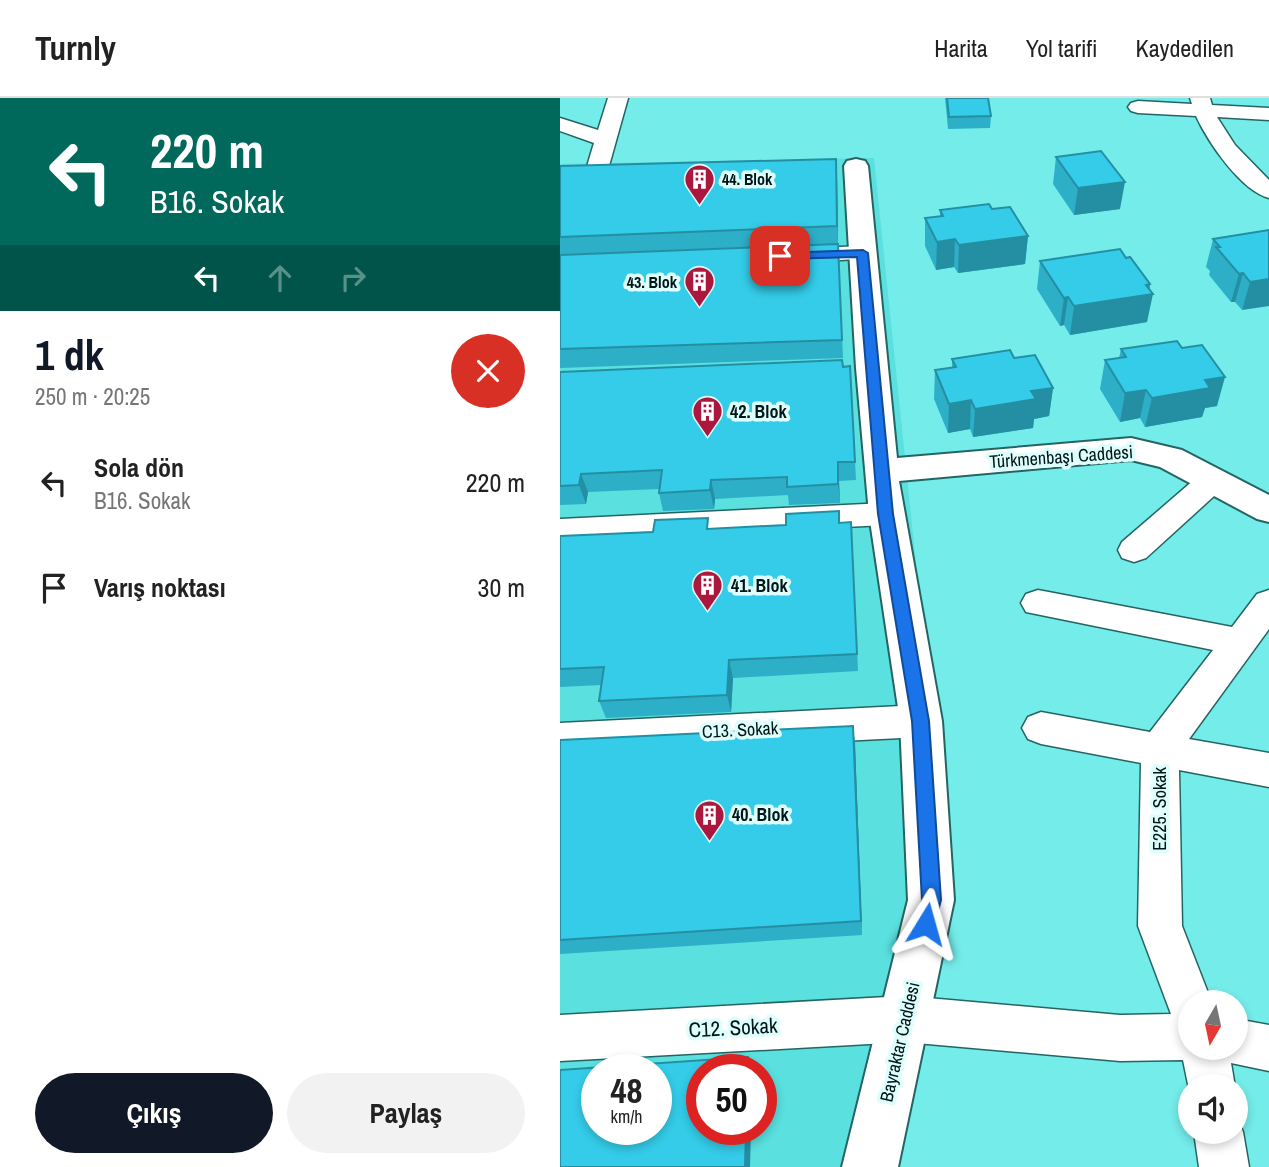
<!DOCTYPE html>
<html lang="tr">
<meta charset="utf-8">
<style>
body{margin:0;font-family:"Archivo Narrow",sans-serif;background:#f2f2f2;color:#222;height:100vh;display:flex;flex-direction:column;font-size:26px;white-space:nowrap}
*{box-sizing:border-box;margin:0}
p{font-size:23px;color:#767676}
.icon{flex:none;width:38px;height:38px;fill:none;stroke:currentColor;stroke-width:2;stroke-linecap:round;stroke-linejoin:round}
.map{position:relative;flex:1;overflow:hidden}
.sheet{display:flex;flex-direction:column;background:#fff;width:560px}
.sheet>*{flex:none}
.top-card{background:#00695c;color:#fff;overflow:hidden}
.needle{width:46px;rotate:189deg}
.tools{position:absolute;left:618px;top:892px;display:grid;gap:14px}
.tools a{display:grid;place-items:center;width:70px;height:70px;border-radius:50%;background:#fff;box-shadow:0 4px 10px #0003;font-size:35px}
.speed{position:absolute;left:21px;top:956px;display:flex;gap:14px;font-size:35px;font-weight:700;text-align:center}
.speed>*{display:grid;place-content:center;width:91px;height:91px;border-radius:50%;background:#fff;box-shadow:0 4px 10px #0003;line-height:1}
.speed small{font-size:18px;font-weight:400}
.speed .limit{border:10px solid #d22;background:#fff;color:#111}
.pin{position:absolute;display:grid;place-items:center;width:60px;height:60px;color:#fff;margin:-30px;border-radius:14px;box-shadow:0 4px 10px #0006}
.me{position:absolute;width:77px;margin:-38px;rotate:8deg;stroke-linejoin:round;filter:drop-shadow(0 0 5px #0008)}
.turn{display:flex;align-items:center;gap:24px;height:147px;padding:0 35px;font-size:32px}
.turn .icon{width:91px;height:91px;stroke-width:2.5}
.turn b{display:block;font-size:49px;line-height:60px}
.lanes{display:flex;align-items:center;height:66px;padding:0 35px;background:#0003;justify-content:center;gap:35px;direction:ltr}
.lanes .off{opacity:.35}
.round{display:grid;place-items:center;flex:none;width:74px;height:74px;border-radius:37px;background:#f2f2f2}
.overview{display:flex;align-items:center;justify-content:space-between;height:119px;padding:0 35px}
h1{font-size:42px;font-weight:800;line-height:52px;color:#111827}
.action{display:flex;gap:14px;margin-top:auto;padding:14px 35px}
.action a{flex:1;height:80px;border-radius:42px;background:#111827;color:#fff;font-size:28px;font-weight:800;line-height:80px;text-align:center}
.action a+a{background:#f2f2f2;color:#222}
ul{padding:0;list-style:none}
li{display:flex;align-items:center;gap:21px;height:105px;padding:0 35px}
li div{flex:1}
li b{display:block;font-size:26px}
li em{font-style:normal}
header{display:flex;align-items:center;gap:42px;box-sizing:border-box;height:98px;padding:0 35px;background:#fff;border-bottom:2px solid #e0e0e0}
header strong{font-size:33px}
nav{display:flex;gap:38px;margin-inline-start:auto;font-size:24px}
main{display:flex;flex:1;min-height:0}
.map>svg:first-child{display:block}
.built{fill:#59e0df;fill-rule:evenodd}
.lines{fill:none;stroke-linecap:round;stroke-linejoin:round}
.street-casing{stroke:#246564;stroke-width:3}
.secondary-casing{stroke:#246564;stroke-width:4}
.street{fill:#fff;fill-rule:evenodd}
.secondary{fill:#fff;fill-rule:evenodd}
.wall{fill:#2dafc8}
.shaded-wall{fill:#248fa3}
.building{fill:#34cce9;stroke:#248fa3;stroke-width:2;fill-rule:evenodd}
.route{fill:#1a73e8;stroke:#114b97;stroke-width:2}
.labels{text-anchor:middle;stroke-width:7;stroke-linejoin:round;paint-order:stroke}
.far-poi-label{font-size:16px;font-weight:bold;fill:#001515;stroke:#defefd;text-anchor:start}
.poi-label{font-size:18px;font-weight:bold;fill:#001515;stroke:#defefd;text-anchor:start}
.street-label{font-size:18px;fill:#001515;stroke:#defefd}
.near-street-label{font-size:21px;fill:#001515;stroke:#defefd}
</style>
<header>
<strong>Turnly</strong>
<nav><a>Harita</a><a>Yol tarifi</a><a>Kaydedilen</a></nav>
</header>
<main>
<section class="sheet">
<div class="top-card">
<div class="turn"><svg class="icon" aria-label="left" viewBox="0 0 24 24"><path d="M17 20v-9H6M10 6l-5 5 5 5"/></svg><div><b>220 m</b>B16. Sokak</div></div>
<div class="lanes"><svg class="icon" aria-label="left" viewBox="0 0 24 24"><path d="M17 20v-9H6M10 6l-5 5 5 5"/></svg><svg class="icon off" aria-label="ahead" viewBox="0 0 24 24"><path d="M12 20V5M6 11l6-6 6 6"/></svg><svg class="icon off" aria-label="right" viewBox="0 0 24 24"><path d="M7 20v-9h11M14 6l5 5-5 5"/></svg></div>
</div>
<div class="overview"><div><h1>1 dk</h1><p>250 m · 20:25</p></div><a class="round" style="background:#d93025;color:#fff"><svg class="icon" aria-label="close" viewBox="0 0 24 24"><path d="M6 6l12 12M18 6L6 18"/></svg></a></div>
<ul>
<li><svg class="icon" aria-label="left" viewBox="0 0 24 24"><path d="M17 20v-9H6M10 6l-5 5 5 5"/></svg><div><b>Sola dön</b><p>B16. Sokak</p></div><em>220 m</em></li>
<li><svg class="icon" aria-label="arrive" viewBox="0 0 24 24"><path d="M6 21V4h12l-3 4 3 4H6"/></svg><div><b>Varış noktası</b></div><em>30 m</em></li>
</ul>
<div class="action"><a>Çıkış</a><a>Paylaş</a></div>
</section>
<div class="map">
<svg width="709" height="1069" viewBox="0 0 709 1069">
<rect width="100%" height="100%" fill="#74ecea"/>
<!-- built -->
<path class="built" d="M314 60 390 794 329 1069H0V66ZM37 971H96V1031H37ZM142 971H201V1031H142Z"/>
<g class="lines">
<defs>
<g id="street">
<polygon points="48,0 68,0 47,75 44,80 28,80 25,75 34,45 0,33 0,20 38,32"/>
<path d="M630 0H650L652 7 709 10V22L657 19 675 47 709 82V100C681 93 648 44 636 18L578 15 571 13 568 9 571 5 578 3 632 6Z"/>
<polygon points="303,148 312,150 315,155 312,160 233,165 224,163 221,158 224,153 233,151"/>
<polygon points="653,372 664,375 668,382 664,389 586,460 574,464 562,460 558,452 562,444 642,375"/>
<polygon points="326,405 337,408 342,416 337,424 326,427 0,443 0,421"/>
<polygon points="478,492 672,529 697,496 709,492 709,531 629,641 709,655 709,689 619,672 622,828 652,905 630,905 630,950 676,950 676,921 709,927 709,973 671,965 675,989 630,989 630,996 623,962 560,963 345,944 0,963 0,917 345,898 560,917 611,916 578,828 581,665 481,646 468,641 462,630 468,619 481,614 590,634 653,552 466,514 461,505 466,496"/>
<polygon points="361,607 374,612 380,623 374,634 361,639 0,657 0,625"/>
<polygon points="676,1017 683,1034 689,1069 639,1069 634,1034 676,1034"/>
</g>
<polygon id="secondary" points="296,61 305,63 308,68 337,360 571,340 622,352 709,397 709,424 697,421 600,369 571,362 339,383 382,623 394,802 338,1069 282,1069 348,802 340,623 309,416 296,270 284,68 287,63"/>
</defs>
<!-- street casing -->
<use href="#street" class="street-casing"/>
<!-- secondary casing -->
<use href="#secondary" class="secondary-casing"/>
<!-- street -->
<use href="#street" class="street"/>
<!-- secondary -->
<use href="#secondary" class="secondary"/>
</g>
<!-- wall -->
<g class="wall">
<polygon points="385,0 428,0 431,18 430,30 388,31"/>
<polygon points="496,59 560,111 514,117 493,86"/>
<polygon points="0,68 277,78 278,146 283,260 0,270"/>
<polygon points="432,111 468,138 465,166 398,175 394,169 376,172 365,148 365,120 380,118 380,112"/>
<polygon points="709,132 682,212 675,204 671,204 649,177 650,173 646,169 653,141"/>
<polygon points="566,160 590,186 587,224 510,237 504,227 500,228 477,191 480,163"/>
<polygon points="561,251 657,308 645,310 642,319 585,329 580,320 560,324 540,291 545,262 559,260"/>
<polygon points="454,260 493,290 489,318 474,321 473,330 413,339 410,331 388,335 374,301 375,272 392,270 392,261"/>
<polygon points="290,268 296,382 279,383 280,405 229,407 228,397 155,401 154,411 103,413 99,395 99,391 28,394 26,406 0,407 0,274"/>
<polygon points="279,413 280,425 291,424 298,573 173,580 171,614 46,620 39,603 41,587 0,589 0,438 226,427"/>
<polygon points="0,642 295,645 302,837 0,856"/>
</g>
<!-- shaded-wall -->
<g class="shaded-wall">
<polygon points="276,61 277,78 278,146 277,128"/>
<polygon points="565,84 560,111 514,117 518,90"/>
<polygon points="468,138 465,166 398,175 399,147"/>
<polygon points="395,141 394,169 376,172 377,144"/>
<polygon points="683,175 675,204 671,204 679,176"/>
<polygon points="709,181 709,208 682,212 690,184"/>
<polygon points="590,186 588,196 593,196 587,224 510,237 514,208"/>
<polygon points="508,199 504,227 500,228 504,200"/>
<polygon points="665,279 657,308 645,310 642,319 585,329 592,300 645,282"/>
<polygon points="493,290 489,318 474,321 473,330 413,339 415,311 471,293"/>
<polygon points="586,292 580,320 560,324 565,295"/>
<polygon points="411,302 410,331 388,335 389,306"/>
<polygon points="278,364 279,383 280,405 278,386"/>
<polygon points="21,376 28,394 26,406 19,387"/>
<polygon points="151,382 155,401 154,411 150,392"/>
<polygon points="169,562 173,580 171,614 167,597"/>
<polygon points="293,628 295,645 302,837 301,823"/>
<polygon points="188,959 193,971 188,971"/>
<polygon points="186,1031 191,1031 190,1069 185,1069"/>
</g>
<!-- building -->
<g class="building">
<polygon points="387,0 428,0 431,18 389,19"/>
<polygon points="541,53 565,84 518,90 496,59"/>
<polygon points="276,61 277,128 0,139 0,68"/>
<polygon points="429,106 432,111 450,109 468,138 399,147 395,141 377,144 365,120 383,118 380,112"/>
<polygon points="709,132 709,181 690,184 683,175 679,176 656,149 660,149 653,141"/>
<polygon points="278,146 282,242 0,251 0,157"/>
<polygon points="560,151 566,160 570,159 590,186 586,187 593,196 514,208 508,199 504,200 480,163"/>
<polygon points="617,243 622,250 642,247 665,279 645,282 650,290 592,300 586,292 565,295 545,262 566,259 561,251"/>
<polygon points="450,252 454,260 475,257 493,290 471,293 476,301 415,311 411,302 389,306 375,272 396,269 392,261"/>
<polygon points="282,262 283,269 290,268 295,364 278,364 278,386 227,389 227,379 151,382 150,392 99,395 102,372 21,376 19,387 0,388 0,274"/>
<polygon points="279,413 279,425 291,424 297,556 169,562 167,597 39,603 44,569 0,571 0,438 93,434 95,422 148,420 147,431 226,427 226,416"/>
<polygon points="293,628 301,823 0,842 0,642"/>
<path d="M188 959V971H142V1031H186L185 1069H0V972ZM37 971H96V1031H37Z"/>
</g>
<!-- route -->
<polygon class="route" points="303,152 308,155 333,416 369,623 381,802 373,832 366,835 359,832 356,826 362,802 352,623 318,416 297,159 220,161 214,158 220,155"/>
<!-- icons -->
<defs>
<symbol id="building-pin" viewBox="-11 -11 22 30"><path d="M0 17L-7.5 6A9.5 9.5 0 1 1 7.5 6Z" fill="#ac173e" stroke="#defefd"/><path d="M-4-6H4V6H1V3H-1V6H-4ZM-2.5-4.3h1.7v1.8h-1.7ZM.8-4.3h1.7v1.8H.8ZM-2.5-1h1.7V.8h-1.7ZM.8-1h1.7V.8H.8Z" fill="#fff"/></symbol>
</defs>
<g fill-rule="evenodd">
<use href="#building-pin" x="122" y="64" width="35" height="47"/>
<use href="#building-pin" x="122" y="166" width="35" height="47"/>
<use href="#building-pin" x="130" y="296" width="35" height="47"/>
<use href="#building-pin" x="130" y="470" width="35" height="47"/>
<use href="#building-pin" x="132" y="700" width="35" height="47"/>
</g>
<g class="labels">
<!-- far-poi labels -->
<g class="far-poi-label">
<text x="162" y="87">44. Blok</text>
<text x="117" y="190" text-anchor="end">43. Blok</text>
</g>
<!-- poi labels -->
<g class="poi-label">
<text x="170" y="320">42. Blok</text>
<text x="171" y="494">41. Blok</text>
<text x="172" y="723">40. Blok</text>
</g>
<!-- street labels -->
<g class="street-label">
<text transform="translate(501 359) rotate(-4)" y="6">Türkmenbaşı Caddesi</text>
<text transform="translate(180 632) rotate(-3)" y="6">C13. Sokak</text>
<text transform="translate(600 711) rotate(-90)" y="6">E225. Sokak</text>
<text transform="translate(340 944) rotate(-77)" y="6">Bayraktar Caddesi</text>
</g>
<!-- near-street labels -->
<g class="near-street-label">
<text transform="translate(173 930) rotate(-3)" y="7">C12. Sokak</text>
</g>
</g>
</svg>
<div class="tools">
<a><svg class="needle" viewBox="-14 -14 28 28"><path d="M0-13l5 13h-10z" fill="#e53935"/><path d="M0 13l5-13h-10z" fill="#767676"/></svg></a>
<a><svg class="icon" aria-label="sound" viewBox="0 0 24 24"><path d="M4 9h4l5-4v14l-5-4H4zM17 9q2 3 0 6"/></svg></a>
</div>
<div class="speed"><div>48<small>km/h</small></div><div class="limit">50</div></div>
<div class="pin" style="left:220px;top:158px;background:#d93025"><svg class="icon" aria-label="arrive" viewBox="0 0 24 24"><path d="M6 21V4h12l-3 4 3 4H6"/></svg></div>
<svg class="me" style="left:366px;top:826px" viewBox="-20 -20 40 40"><path d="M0-17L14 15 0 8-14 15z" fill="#1a73e8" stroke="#fff" stroke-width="4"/></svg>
</div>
</main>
